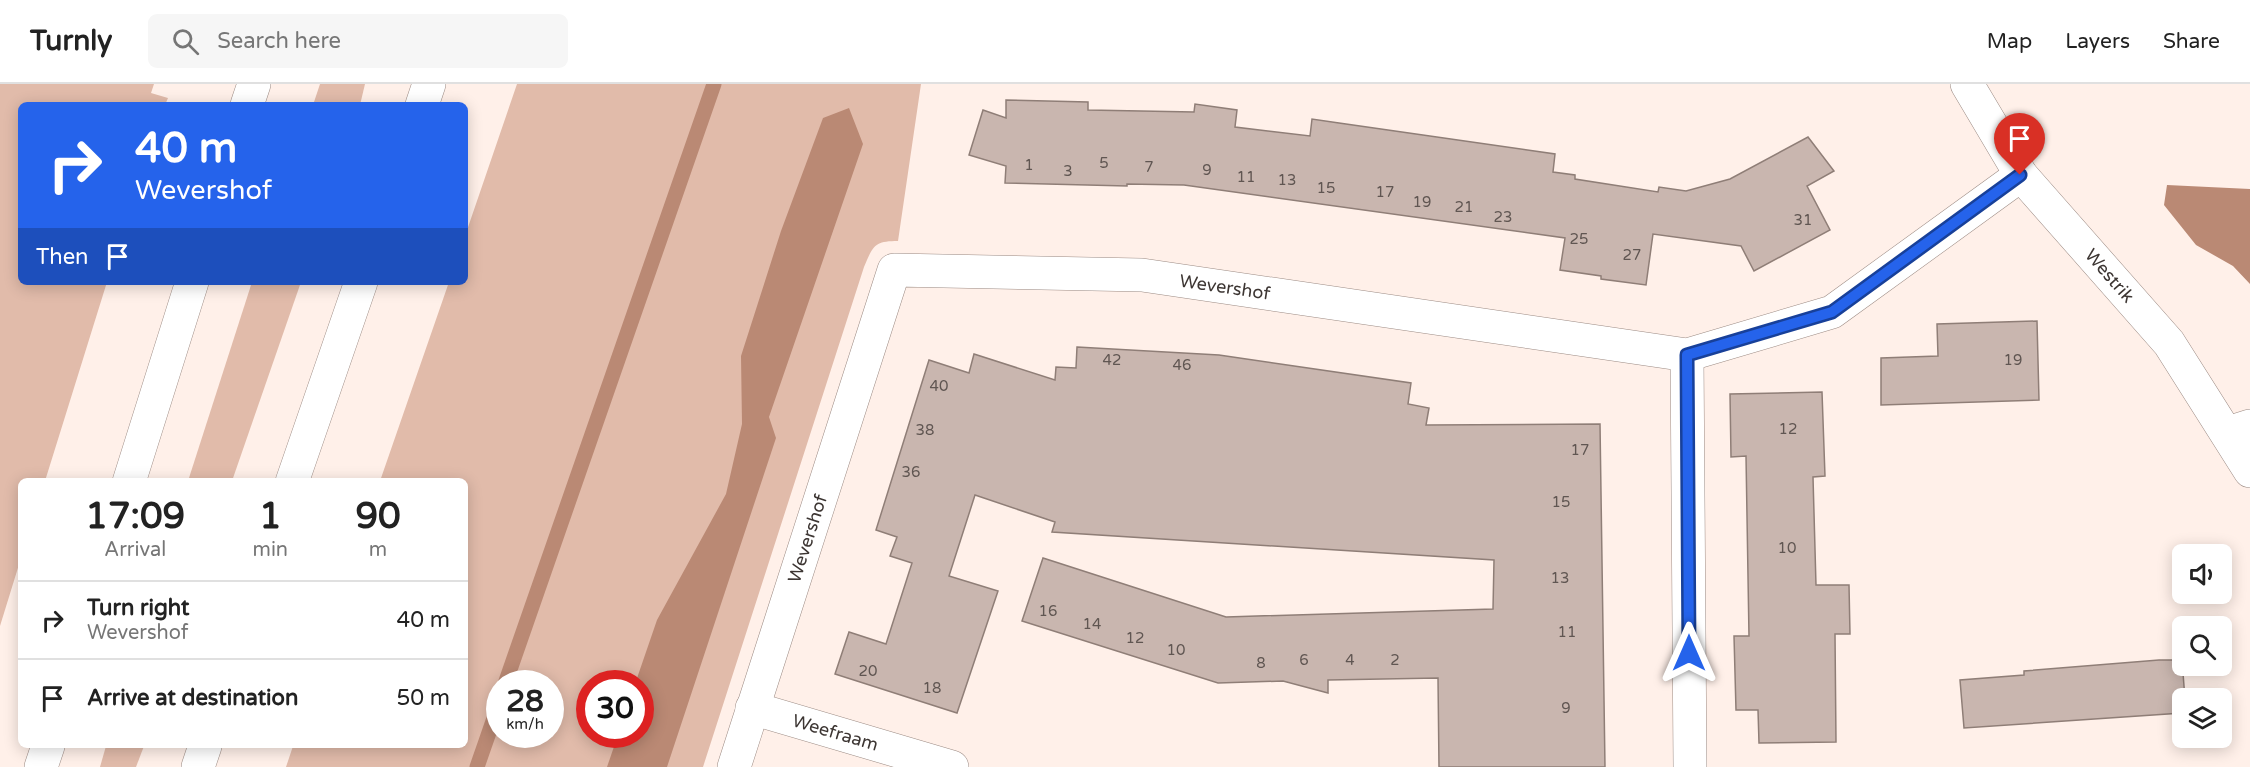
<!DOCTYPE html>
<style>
body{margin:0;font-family:"Varela Round",sans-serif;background:#f6f6f6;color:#222;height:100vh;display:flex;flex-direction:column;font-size:22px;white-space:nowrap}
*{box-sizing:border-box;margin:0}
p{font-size:20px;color:#767676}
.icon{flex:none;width:33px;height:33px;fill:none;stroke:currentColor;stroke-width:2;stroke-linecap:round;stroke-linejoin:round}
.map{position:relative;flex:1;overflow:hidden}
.drawer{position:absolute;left:18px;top:394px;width:450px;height:270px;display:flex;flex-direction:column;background:#fff;border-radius:9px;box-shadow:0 3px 15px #0003}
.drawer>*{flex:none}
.hud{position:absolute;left:18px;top:18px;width:450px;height:183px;border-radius:9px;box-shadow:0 3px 15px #0003;background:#2563eb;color:#fff;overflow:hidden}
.controls{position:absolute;left:2172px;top:460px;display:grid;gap:12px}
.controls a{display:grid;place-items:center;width:60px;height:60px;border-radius:9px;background:#fff;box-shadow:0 3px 15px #0003;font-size:30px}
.speed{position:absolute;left:486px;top:586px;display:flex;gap:12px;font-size:30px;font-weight:700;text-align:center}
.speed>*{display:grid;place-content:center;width:78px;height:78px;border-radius:50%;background:#fff;box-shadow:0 3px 15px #0003;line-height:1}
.speed small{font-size:15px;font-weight:400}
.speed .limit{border:9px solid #d22;background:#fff;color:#111}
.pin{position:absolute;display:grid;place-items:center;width:51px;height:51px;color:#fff;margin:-62px -26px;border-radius:50% 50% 50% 0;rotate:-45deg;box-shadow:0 0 6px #0007}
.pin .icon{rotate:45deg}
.me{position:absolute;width:66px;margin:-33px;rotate:0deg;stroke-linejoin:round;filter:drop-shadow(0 0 4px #0008)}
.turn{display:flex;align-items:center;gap:21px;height:126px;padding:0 18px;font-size:27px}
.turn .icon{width:78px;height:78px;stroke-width:2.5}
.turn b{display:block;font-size:42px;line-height:51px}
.then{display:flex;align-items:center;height:57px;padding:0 18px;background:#0003;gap:12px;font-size:22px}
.eta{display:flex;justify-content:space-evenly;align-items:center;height:102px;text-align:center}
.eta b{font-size:36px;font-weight:700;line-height:42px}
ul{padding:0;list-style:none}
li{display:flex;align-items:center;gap:18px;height:78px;padding:0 18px;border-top:2px solid #e0e0e0}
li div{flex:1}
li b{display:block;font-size:22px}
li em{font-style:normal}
header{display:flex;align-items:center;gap:36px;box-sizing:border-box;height:84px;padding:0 30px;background:#fff;border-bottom:2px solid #e0e0e0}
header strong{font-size:28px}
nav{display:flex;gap:33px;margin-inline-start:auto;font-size:21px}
.search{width:420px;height:54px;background:#f6f6f6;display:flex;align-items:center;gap:15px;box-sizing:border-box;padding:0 21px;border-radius:9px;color:#767676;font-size:22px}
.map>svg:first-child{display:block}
.green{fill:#e1bbaa;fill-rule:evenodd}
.water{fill:#ba8974}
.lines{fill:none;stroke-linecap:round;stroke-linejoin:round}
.stream{stroke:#ba8974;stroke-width:15}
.building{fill:#c9b6af;stroke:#8f7e77;stroke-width:1.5}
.minor-casing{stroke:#9c8b84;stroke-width:34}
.tertiary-casing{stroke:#9c8b84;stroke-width:34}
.motorway-casing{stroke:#9c8b84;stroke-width:34}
.minor{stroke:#fff;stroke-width:33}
.tertiary{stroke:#fff;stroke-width:33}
.motorway{stroke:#fff;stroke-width:33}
.route-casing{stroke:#184099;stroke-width:15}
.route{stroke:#2563eb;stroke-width:10}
.labels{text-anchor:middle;stroke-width:5;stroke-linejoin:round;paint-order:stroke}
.number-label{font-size:15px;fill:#605652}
.street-label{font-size:18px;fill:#3d3633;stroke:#fff0e9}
</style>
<header>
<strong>Turnly</strong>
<div class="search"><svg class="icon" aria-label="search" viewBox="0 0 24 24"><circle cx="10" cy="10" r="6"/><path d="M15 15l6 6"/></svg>Search here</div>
<nav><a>Map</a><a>Layers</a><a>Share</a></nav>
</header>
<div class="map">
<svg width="2250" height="683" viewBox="0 0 2250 683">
<rect width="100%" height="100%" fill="#fff0e9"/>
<!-- green -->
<g class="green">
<polygon points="0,0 154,0 151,9 168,14 165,21 21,21 21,198 107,198 45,397 21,398 21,474 0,542"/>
<polygon points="320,0 365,0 360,21 313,21"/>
<path d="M517 0H921L898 157C874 157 873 162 864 183L703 683H286L293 662H465V398L380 397 449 198H465V152ZM500 600H550V651H500ZM590 600H640V651H590Z"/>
<polygon points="252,198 301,198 232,397 188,397"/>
<polygon points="106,662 144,662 136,683 100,683"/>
</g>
<!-- water -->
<g class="water">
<polygon points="849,24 863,60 769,333 776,354 667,683 607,683 618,651 640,651 640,600 635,600 657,536 726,410 742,340 741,272 781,147 823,34"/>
<polygon points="2167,101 2250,105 2250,200 2233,182 2196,161 2164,121"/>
</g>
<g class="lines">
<!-- stream -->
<g class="stream">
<polyline points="505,600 714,0"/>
<polyline points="477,683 500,617"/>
</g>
</g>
<!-- building -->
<g class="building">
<polygon points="1006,16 1088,18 1088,26 1194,28 1195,20 1237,26 1235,43 1310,52 1312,35 1339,39 1555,70 1553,88 1575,91 1575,95 1658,108 1659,103 1686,107 1730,95 1808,53 1834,87 1807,102 1830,146 1754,187 1741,162 1653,150 1646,201 1601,195 1601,192 1560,186 1565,154 1184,101 1127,100 1127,102 1005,99 1006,82 969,71 983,26 1006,34"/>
<polygon points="2037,237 2039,316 1881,321 1881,274 1938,272 1937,240"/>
<polygon points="1077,263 1219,271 1411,299 1408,320 1429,324 1426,341 1600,340 1605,683 1439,683 1438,594 1328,596 1328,609 1283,597 1218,599 1022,537 1043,474 1226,533 1493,525 1494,476 1052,448 1055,438 975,411 949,492 998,507 957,629 835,590 849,548 886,560 912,479 890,472 897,453 876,446 929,276 969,289 974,270 1055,296 1056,283 1076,284"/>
<polygon points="1822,308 1825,392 1813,393 1816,501 1849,501 1850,550 1835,550 1836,658 1759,659 1758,626 1736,626 1734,552 1749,552 1746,372 1731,373 1730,310"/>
<polygon points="2159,576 2182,576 2185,615 2182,615 2182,629 1964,644 1960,596 2024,591 2024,587"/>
</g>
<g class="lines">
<defs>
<g id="minor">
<polyline points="1687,271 1690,683"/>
<polyline points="2228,349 2250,342"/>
<path id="s1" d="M752 624 952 683"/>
<path id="s2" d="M734 683 894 186 1142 191 1687 271 1832 228 2021 91"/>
</g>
<g id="tertiary">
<path id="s3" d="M1967 0 2021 91 2169 259 2250 387"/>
</g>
<g id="motorway">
<polyline points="247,21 254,0"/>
<polyline points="422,21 429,0"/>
<polyline points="129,398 192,198"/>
<polyline points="292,398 361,198"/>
<polyline points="41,683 48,662"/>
<polyline points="198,683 205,662"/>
</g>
</defs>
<!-- minor casing -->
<use href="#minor" class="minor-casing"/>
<!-- tertiary casing -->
<use href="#tertiary" class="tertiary-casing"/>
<!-- motorway casing -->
<use href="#motorway" class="motorway-casing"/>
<!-- minor -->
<use href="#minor" class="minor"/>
<!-- tertiary -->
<use href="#tertiary" class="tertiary"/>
<!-- motorway -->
<use href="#motorway" class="motorway"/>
</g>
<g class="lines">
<defs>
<polyline id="route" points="1689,569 1687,271 1832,228 2020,91"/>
</defs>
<!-- route casing -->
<use href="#route" class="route-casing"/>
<!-- route -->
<use href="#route" class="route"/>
</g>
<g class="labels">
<!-- number labels -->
<g class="number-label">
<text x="1104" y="84">5</text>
<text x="1029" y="86">1</text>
<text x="1149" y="88">7</text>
<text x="1207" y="91">9</text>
<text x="1068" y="92">3</text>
<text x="1246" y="98">11</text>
<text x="1287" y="101">13</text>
<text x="1326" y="109">15</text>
<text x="1385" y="113">17</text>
<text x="1422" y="123">19</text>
<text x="1464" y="128">21</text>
<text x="1503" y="138">23</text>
<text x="1803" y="141">31</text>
<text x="1579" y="160">25</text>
<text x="1632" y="176">27</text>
<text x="1112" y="281">42</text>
<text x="2013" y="281">19</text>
<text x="1182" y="286">46</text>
<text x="939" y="307">40</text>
<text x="1788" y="350">12</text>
<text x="925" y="351">38</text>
<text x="1580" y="371">17</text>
<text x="911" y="393">36</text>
<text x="1561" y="423">15</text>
<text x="1787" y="469">10</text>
<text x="1560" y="499">13</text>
<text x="1048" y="532">16</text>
<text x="1092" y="545">14</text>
<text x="1567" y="553">11</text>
<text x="1135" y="559">12</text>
<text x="1176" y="571">10</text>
<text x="1304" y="581">6</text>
<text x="1350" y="581">4</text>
<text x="1395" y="581">2</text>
<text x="1261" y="584">8</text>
<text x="868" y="592">20</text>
<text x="932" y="609">18</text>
<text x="1566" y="629">9</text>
</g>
<!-- street labels -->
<g class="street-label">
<text dy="6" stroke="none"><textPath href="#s3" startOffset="240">Westrik</textPath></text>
<text dy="6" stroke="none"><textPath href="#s2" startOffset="854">Wevershof</textPath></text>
<text dy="6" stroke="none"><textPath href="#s2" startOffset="240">Wevershof</textPath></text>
<text dy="6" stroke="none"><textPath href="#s1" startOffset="87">Weefraam</textPath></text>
</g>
</g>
</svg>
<div class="controls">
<a><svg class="icon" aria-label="sound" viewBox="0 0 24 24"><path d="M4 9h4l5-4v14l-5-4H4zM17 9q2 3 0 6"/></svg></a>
<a><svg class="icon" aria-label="search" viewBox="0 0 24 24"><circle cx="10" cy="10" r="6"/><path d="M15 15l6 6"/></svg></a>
<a><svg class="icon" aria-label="layers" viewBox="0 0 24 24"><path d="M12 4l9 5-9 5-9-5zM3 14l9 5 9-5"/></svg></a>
</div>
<div class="speed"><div>28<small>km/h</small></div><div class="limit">30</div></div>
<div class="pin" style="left:2020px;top:91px;background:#d93025"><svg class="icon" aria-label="arrive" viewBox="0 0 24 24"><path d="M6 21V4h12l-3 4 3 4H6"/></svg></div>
<svg class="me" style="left:1689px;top:569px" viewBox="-20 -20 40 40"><path d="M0-17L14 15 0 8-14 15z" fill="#2563eb" stroke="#fff" stroke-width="4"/></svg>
<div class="hud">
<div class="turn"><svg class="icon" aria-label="right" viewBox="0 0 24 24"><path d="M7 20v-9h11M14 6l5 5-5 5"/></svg><div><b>40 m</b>Wevershof</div></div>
<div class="then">Then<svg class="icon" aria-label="arrive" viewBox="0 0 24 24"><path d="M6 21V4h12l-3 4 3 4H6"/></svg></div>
</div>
<section class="drawer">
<div class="eta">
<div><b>17:09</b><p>Arrival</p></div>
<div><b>1</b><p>min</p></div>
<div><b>90</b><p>m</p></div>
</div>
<ul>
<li><svg class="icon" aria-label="right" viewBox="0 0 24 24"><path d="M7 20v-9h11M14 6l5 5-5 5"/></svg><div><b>Turn right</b><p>Wevershof</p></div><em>40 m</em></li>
<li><svg class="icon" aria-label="arrive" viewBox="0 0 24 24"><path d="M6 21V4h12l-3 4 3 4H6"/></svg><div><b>Arrive at destination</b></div><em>50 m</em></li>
</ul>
</section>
</div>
